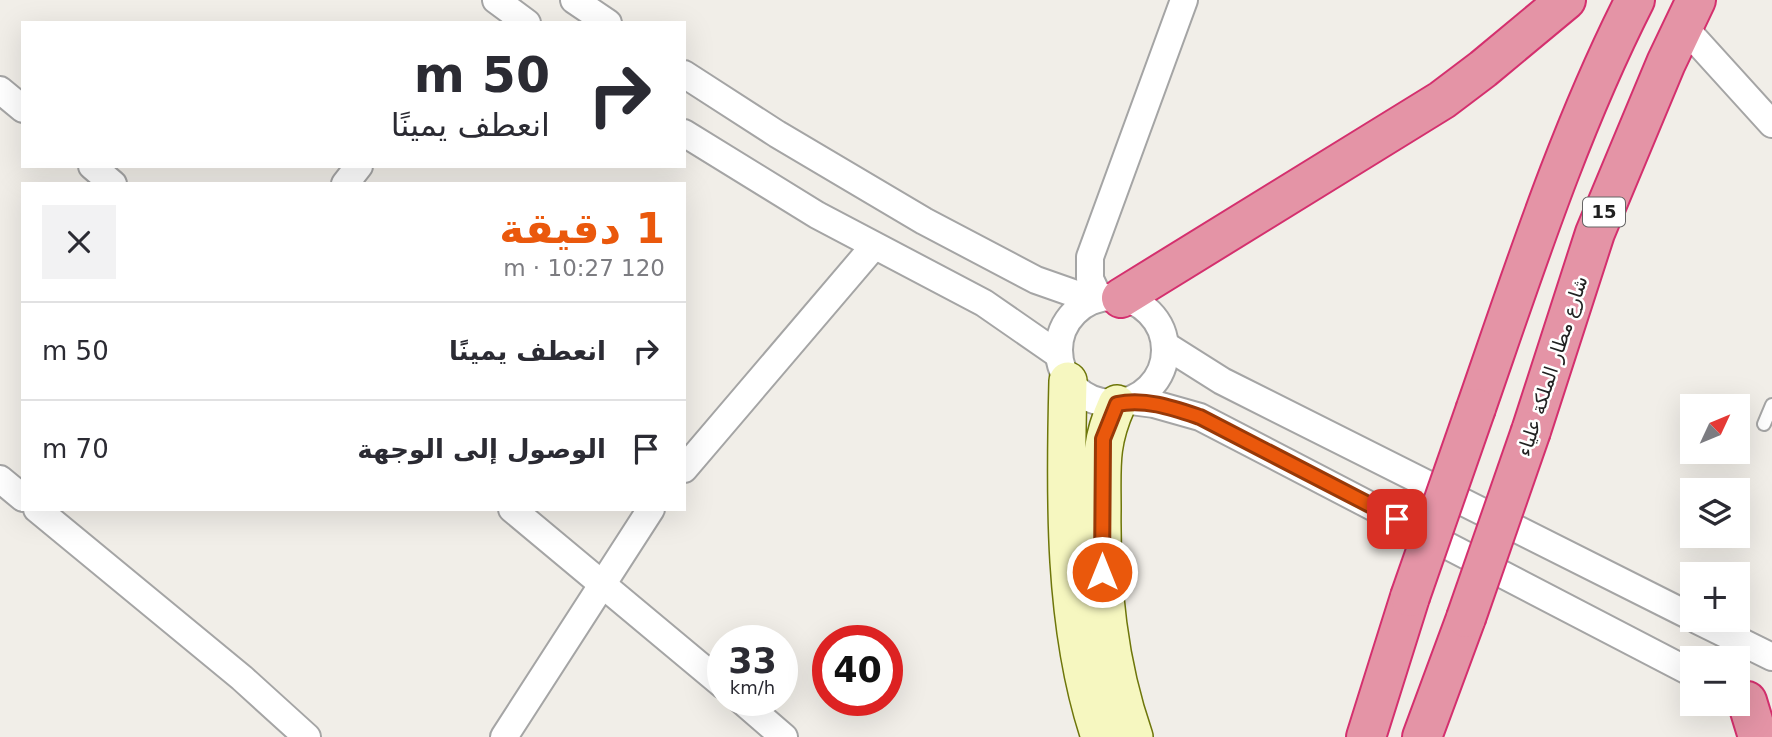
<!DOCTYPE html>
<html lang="ar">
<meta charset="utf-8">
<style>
body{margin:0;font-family:"DejaVu Sans",Vazirmatn,sans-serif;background:#f2f2f3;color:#2b2b33;direction:rtl;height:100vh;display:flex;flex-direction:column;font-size:26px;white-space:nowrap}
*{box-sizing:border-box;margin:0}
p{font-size:23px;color:#7c7c81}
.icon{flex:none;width:38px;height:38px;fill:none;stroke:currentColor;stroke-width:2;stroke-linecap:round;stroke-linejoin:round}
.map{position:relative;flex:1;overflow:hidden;direction:ltr}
.side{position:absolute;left:21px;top:182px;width:665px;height:329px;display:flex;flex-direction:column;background:#fff;border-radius:0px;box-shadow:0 7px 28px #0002;direction:rtl}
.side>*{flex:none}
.top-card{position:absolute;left:21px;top:21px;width:665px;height:147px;border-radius:0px;box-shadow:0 7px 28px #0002;direction:rtl;background:#fff;color:#2b2b33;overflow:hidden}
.needle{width:46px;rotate:46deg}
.tools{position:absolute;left:1680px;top:394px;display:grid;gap:14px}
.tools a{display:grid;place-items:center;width:70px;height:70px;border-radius:0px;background:#fff;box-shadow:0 7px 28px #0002;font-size:35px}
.speed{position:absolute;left:707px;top:625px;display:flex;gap:14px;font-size:35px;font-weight:700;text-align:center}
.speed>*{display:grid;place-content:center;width:91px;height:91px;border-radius:50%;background:#fff;box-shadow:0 7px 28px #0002;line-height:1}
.speed small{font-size:18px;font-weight:400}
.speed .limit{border:10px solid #d22;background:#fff;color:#111}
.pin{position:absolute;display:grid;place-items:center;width:60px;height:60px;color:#fff;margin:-30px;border-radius:14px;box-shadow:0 4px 10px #0006}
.me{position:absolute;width:77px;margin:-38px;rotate:0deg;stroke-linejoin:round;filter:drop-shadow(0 0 5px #0008)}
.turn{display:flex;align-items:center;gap:24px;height:147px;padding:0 21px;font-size:32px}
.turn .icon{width:91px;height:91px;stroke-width:2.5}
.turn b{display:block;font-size:49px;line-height:60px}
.round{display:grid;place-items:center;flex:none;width:74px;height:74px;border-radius:0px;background:#f2f2f3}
.overview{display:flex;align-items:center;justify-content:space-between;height:119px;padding:0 21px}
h1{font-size:42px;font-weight:700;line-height:52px;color:#ea580c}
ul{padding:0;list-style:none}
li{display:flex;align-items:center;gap:21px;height:98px;padding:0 21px;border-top:2px solid #e1e1e2}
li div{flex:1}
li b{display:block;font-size:26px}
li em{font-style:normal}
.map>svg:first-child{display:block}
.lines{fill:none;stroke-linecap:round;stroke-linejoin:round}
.lane-casing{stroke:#a5a5a5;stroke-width:16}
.street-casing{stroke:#a5a5a5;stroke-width:30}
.secondary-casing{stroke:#6e760a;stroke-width:40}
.highway-casing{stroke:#d4306e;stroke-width:42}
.lane{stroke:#fff;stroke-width:12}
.street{stroke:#fff;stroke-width:26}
.secondary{stroke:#f6f7c0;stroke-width:37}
.highway{stroke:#e494a6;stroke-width:38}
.highway-bridge-casing{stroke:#d4306e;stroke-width:42;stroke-linecap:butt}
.highway-bridge{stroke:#e494a6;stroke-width:38}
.route-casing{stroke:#983908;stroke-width:18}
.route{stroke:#ea580c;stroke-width:12}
.labels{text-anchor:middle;stroke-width:5;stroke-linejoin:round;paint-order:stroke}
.shield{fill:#fff;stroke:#646464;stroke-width:2}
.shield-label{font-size:18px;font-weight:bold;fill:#212121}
.street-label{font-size:19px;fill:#212121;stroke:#fff}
</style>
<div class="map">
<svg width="1772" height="737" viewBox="0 0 1772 737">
<rect width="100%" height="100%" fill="#f1eee8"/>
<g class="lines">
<defs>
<polyline id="lane" points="1764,424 1772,405"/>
<g id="street">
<polyline points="496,0 527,23"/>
<polyline points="574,0 608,23"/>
<polyline points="1683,26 1772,124"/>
<polyline points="684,74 777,134 924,221 1036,280 1093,300"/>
<polyline points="0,90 23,109"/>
<polyline points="684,133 817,215 984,303 1059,355"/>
<polyline points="92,166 113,184"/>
<polyline points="345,184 359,166"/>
<circle cx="1112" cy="350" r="53"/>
<polyline points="1099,298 1090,279 1090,257 1184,0"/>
<polyline points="1165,345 1222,381 1692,617"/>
<polyline points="1131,401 1154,404 1200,417 1692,673"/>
<polyline points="684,469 874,246"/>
<polyline points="0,479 23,498"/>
<polyline points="37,509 242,678 307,737"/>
<polyline points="512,509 723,685"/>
<polyline points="1697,620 1772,657"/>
<polyline points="741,700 784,737"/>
<polyline points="504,737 651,509"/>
</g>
<g id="secondary">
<path d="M1068 381C1065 497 1063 627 1100 737"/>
<path d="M1117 404C1099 444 1102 467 1102 509 1101 588 1108 662 1134 737"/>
</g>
<g id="highway">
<polyline points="1121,298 1442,100 1483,69 1566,0"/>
<path d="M1476 408C1524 270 1569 130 1635 0"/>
<polyline points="1531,431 1595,233 1666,63 1696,0"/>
<polyline points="1747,701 1758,737"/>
<polyline points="1366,737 1410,597"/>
<polyline points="1422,737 1466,618"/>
</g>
</defs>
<!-- lane casing -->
<use href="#lane" class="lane-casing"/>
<!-- street casing -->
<use href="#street" class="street-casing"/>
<!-- secondary casing -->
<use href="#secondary" class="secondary-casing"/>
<!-- highway casing -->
<use href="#highway" class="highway-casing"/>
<!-- lane -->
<use href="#lane" class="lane"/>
<!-- street -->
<use href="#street" class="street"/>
<!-- secondary -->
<use href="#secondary" class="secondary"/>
<!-- highway -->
<use href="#highway" class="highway"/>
<defs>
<g id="highway-bridge">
<polyline points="1410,597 1476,408"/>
<polyline points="1466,618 1531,431"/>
</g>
</defs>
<!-- highway-bridge casing -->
<use href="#highway-bridge" class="highway-bridge-casing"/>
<!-- highway-bridge -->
<use href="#highway-bridge" class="highway-bridge"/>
</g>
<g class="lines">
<defs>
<path id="route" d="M1102 572 1103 439 1117 404C1145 398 1173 408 1200 417L1397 519"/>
</defs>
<!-- route casing -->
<use href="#route" class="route-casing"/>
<!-- route -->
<use href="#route" class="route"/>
</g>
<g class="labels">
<!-- shield labels -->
<rect class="shield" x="1583" y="197.5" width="42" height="29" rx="5"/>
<g class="shield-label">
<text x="1604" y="218">15</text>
</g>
<!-- street labels -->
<g class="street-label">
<text transform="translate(1552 366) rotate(-72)" y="7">شارع مطار الملكة علياء</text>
</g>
</g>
</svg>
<div class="tools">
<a><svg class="needle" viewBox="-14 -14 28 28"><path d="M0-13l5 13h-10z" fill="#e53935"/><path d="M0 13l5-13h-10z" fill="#7c7c81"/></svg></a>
<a><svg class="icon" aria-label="layers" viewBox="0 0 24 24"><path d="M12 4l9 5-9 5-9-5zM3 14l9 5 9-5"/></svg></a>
<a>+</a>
<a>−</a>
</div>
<div class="speed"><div>33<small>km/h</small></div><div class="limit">40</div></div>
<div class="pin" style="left:1397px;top:519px;background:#d93025"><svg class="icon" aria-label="arrive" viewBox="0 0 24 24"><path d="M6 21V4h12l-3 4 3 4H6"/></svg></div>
<svg class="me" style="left:1102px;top:572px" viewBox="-20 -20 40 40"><circle r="17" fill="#ea580c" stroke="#fff" stroke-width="3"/><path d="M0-11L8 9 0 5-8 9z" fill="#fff"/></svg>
<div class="top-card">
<div class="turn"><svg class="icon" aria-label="right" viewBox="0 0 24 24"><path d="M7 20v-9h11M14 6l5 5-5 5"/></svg><div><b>50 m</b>انعطف يمينًا</div></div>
</div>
<section class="side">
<div class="overview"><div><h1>1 دقيقة</h1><p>120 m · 10:27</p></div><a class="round"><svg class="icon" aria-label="close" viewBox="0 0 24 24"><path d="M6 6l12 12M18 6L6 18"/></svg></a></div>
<ul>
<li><svg class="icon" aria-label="right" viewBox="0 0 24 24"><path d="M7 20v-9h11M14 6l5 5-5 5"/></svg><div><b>انعطف يمينًا</b></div><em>50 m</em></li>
<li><svg class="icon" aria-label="arrive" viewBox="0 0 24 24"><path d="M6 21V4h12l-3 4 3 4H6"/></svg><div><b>الوصول إلى الوجهة</b></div><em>70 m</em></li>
</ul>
</section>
</div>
